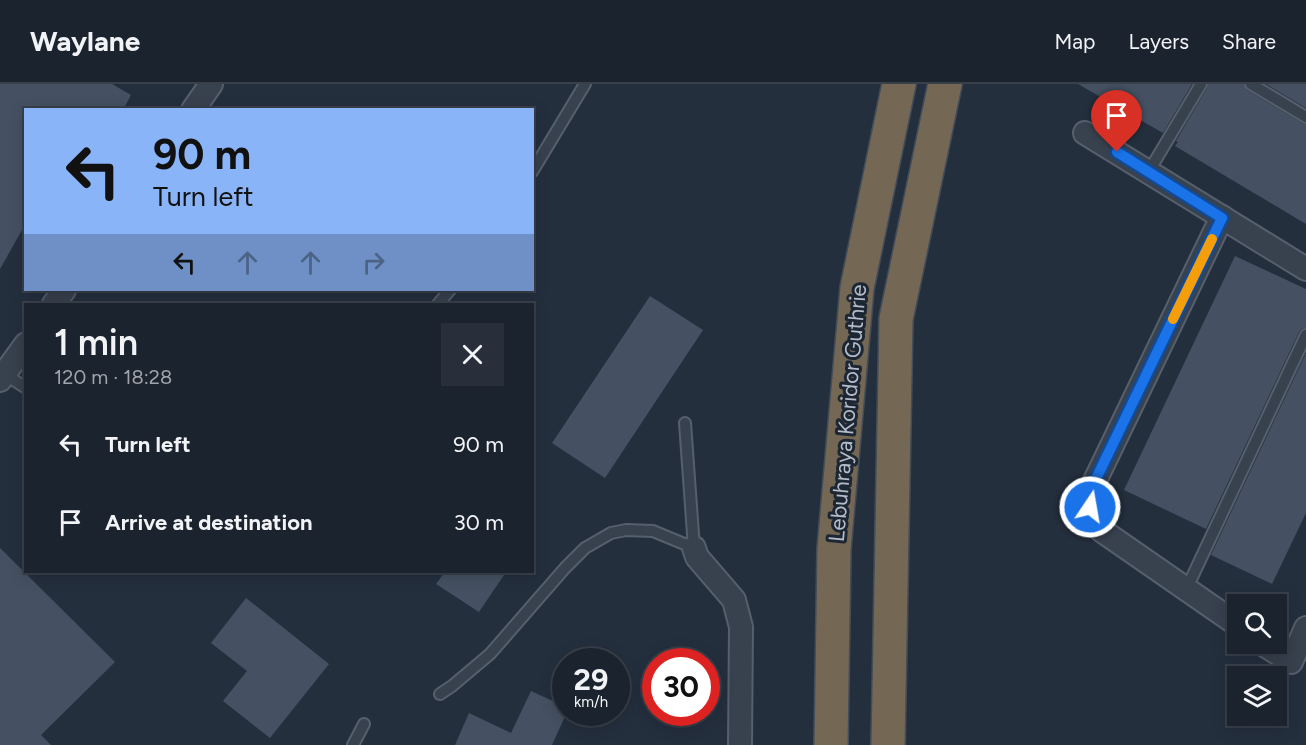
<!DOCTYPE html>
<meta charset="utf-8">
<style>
body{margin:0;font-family:Figtree,sans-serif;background:#282f3a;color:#f1f3f6;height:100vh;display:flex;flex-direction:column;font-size:22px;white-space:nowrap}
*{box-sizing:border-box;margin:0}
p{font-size:20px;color:#a0a4aa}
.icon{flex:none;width:33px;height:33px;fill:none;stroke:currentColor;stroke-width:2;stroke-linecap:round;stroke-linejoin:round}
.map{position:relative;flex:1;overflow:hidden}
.details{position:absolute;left:24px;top:219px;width:510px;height:270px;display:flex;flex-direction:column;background:#1b232e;border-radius:0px;box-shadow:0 3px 15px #0003,0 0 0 2px #39404a}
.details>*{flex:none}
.banner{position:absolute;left:24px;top:24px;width:510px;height:183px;border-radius:0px;box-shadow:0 3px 15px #0003,0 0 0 2px #39404a;background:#8ab4f8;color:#111;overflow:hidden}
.tools{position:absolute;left:1227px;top:510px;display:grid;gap:12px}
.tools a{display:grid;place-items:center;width:60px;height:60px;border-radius:0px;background:#1b232e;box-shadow:0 3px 15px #0003,0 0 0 2px #39404a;font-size:30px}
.speed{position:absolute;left:552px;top:564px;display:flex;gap:12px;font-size:30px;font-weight:700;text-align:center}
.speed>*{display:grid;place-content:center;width:78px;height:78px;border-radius:50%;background:#1b232e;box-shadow:0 3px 15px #0003,0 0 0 2px #39404a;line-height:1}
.speed small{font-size:15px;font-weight:400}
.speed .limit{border:9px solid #d22;background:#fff;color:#111}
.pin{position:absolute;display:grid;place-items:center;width:51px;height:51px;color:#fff;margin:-62px -26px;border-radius:50% 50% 50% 0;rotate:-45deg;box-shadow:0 0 6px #0007}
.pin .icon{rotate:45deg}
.me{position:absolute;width:66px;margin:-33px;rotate:12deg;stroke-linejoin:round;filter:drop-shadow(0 0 4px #0008)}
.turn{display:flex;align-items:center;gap:21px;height:126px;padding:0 30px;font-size:27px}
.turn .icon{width:78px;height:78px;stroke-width:2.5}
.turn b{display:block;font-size:42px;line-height:51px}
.lanes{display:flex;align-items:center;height:57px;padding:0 30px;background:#0003;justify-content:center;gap:30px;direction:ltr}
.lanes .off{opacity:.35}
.round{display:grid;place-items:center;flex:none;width:63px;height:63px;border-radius:0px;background:#282f3a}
.head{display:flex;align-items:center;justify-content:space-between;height:102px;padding:0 30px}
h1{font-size:36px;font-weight:600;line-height:45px}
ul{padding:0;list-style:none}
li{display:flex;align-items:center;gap:18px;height:78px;padding:0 30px}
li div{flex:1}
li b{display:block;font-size:22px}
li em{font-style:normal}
header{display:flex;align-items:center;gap:36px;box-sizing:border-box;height:84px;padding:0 30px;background:#1b232e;border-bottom:2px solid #39404a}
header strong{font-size:28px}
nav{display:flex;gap:33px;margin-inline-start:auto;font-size:21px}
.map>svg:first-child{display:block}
.building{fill:#455162}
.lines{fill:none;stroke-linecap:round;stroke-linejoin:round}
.lane-casing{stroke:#565f6c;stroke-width:14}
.street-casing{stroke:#565f6c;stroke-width:26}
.highway-casing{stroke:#434c59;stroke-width:36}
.lane{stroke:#38414e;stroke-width:10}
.street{stroke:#38414e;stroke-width:22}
.highway{stroke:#746855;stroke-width:33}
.route-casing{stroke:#114b97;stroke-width:15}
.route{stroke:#1a73e8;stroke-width:10}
.slow{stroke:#f59e0b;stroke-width:10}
.labels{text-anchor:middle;stroke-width:6;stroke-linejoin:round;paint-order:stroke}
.street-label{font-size:22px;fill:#b4bcc9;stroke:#1d2633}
</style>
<header>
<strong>Waylane</strong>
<nav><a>Map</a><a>Layers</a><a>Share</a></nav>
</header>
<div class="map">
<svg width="1306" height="661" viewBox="0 0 1306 661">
<rect width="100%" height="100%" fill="#242f3e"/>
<!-- building -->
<g class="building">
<polygon points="0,0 112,0 131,11 123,26 26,26 26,139 0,185"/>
<polygon points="1078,0 1192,0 1163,49"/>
<polygon points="1208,0 1244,0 1247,6 1302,39 1306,40 1306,140 1175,62 1178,58 1176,57 1207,4"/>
<polygon points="1266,0 1306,0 1306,24"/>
<polygon points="1235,172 1306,205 1306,244 1302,245 1299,248 1206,445 1124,406"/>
<polygon points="650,212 703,246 605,394 552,359"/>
<polygon points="1306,269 1306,429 1272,500 1211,471"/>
<polygon points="0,464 115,578 41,651 51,661 0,661"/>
<polygon points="445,488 506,488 479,528 436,500"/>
<polygon points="246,514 329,580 270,654 223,617 247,587 211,559"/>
<polygon points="531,607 566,623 566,628 567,628 552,661 455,661 469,629 511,649"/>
</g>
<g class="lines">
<defs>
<g id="lane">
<polyline points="1251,0 1306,33"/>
<polyline points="1149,87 1201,0"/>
<polyline points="532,88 585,0"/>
<polyline points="438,220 450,206"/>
<polyline points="3,289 26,304"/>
<polyline points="1186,506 1306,251"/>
<polyline points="440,610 452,602 490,570 565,484 585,464 611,449 626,446 653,447 694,464 685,339"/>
<polyline points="353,661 364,640"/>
</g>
<g id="street">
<polyline points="193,26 211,0"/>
<polyline points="1085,49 1306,185"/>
<polyline points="1222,133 1093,401 1090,423 1101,446 1238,541"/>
<polyline points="54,220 64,206"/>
<polyline points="0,296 26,260"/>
<polyline points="694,464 697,473 734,516 741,543 740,661"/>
<polyline points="1263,560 1291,578 1306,544"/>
</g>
<g id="highway">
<polyline points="831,661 834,465 857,204 899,0"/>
<polyline points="888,661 896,235 945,0"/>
</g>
</defs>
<!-- lane casing -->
<use href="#lane" class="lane-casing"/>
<!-- street casing -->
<use href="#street" class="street-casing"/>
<!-- highway casing -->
<use href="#highway" class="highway-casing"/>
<!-- lane -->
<use href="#lane" class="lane"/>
<!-- street -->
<use href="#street" class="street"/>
<!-- highway -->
<use href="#highway" class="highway"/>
</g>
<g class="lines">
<defs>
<polyline id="route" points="1090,423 1093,401 1222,134 1117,68"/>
</defs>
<!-- route casing -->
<use href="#route" class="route-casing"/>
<!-- route -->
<use href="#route" class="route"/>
<!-- slow -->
<polyline class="slow" points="1173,235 1212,155"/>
</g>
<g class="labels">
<!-- street labels -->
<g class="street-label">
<text transform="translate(847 329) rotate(-85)" y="8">Lebuhraya Koridor Guthrie</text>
</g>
</g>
</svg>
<div class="tools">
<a><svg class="icon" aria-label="search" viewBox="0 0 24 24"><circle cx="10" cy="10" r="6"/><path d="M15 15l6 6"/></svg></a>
<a><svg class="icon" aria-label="layers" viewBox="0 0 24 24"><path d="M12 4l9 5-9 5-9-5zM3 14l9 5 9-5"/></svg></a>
</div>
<div class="speed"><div>29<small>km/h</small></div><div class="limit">30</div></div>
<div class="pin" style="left:1117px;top:68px;background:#d93025"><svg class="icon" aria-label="arrive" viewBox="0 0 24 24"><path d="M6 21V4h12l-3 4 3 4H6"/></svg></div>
<svg class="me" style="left:1090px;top:423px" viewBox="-20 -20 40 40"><circle r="17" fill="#1a73e8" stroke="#fff" stroke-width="3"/><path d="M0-11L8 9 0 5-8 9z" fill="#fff"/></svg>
<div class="banner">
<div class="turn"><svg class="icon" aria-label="left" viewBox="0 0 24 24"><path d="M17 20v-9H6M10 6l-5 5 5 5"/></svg><div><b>90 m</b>Turn left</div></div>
<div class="lanes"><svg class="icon" aria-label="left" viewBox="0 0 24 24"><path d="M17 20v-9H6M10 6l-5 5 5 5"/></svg><svg class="icon off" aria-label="ahead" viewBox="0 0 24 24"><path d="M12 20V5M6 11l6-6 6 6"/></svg><svg class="icon off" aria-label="ahead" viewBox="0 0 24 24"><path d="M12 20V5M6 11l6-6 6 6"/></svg><svg class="icon off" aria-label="right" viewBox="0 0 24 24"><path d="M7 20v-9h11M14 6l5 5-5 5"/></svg></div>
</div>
<section class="details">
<div class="head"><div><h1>1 min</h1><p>120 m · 18:28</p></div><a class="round"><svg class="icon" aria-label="close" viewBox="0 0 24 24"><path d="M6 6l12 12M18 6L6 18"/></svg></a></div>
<ul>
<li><svg class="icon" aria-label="left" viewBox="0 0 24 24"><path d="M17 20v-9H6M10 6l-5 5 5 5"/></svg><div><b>Turn left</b></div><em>90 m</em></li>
<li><svg class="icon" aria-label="arrive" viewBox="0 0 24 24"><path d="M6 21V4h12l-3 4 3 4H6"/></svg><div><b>Arrive at destination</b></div><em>30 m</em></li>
</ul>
</section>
</div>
